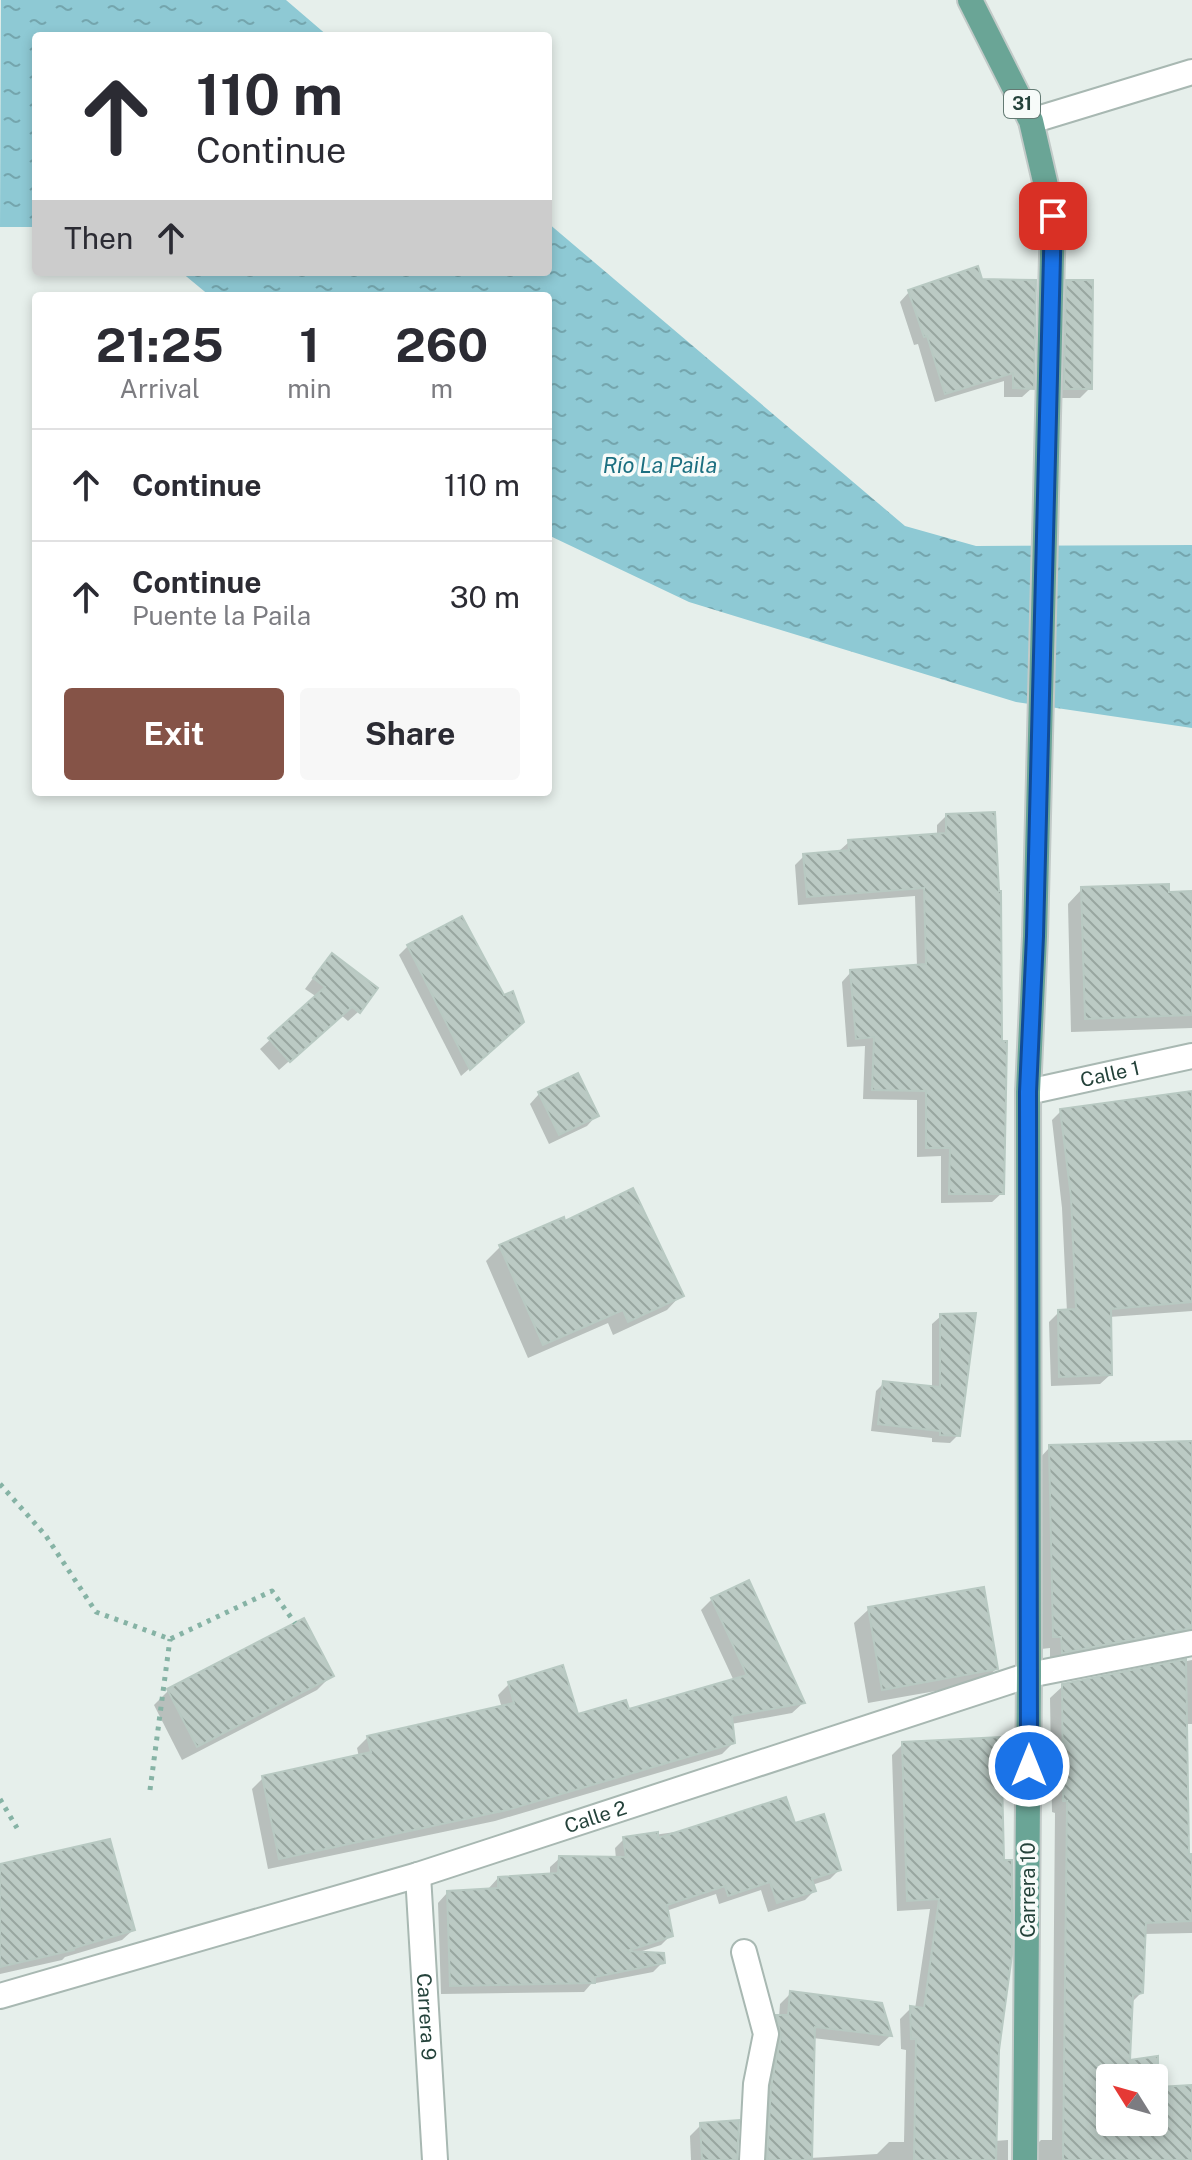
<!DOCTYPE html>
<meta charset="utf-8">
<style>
body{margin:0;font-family:"Public Sans",sans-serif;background:#f7f7f7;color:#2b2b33;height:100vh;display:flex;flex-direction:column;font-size:30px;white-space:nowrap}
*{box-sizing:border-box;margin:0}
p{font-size:26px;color:#7c7c81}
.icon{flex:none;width:44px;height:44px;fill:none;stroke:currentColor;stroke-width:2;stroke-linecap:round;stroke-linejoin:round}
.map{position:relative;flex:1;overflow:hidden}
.drawer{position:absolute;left:32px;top:292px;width:520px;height:504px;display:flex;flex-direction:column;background:#fff;border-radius:8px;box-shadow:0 4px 12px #0003}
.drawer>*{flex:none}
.banner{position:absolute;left:32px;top:32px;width:520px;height:244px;border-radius:8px;box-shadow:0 4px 12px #0003;background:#fff;color:#2b2b33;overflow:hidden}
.needle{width:52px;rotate:307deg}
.controls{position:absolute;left:1096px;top:2064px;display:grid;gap:16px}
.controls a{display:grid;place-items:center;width:72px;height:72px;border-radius:8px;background:#fff;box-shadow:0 4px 12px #0003;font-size:40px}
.pin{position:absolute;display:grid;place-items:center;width:68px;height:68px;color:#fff;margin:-34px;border-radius:16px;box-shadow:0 4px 12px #0006}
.me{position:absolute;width:88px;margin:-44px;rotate:0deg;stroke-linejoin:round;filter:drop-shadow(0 0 6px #0008)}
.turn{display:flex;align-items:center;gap:28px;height:168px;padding:0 32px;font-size:36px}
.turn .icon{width:104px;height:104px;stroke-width:2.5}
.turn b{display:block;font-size:56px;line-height:68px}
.then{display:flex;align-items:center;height:76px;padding:0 32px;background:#0003;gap:16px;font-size:30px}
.eta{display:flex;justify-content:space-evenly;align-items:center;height:136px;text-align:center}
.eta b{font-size:48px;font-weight:700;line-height:56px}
.action{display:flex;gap:16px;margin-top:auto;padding:16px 32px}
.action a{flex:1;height:92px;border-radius:8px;background:#855347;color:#fff;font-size:32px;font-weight:700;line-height:92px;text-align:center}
.action a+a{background:#f7f7f7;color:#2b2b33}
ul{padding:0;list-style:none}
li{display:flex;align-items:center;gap:24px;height:112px;padding:0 32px;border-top:2px solid #e1e1e2}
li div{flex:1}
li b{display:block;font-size:30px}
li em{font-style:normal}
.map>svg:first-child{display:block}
.water{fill:url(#water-ripples)}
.shadow{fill:#0003;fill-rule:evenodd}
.building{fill:url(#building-back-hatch);stroke:#b8c9c2;stroke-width:2;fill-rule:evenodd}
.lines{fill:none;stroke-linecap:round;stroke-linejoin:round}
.pedestrian-casing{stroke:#a8b8b2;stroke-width:28}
.minor-casing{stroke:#a8b8b2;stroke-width:28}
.primary-casing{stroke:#c2cac8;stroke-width:28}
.path{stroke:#86b3a5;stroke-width:5;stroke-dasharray:4 6;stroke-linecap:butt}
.pedestrian{stroke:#fff;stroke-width:24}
.minor{stroke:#fff;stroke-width:24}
.primary{stroke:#6aa596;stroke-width:24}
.route-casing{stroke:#114b97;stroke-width:20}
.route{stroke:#1a73e8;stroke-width:14}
.labels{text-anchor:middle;stroke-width:7;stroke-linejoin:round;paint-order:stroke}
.shield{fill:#f7fbf9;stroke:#637a73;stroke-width:2}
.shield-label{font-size:18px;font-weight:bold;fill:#24423a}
.street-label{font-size:20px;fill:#24423a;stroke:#f7fbf9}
.water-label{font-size:22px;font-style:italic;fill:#1c6f80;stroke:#f7fbf9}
</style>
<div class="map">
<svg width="1192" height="2160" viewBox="0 0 1192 2160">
<defs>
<pattern id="water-ripples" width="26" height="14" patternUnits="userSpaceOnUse" patternTransform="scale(2)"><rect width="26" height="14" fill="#8ec9d4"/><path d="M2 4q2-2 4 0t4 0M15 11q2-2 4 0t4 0" fill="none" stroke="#74a5ad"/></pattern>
<pattern id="building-back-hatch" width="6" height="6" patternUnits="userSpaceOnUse" patternTransform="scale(2)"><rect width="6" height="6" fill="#bbcac4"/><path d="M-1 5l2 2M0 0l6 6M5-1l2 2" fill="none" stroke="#98a6a0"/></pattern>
</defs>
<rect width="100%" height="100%" fill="#e6efeb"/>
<!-- water -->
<g class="water">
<polygon points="1,0 286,0 328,36 36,36 36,227 0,227"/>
<polygon points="548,223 905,526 976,546 1192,545 1192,728 1016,702 689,602 548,535 548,296 210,296 181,272 548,272"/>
</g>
<!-- shadow -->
<g class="shadow">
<polygon points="980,281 1032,388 1022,397 1004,397 1004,381 935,402 918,344 914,345 900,302 909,292"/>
<polygon points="1067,282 1090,388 1080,398 1055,398 1058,292"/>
<polygon points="946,816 1002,1193 992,1202 941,1203 941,1156 917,1157 917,1100 863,1099 865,1046 847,1047 842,982 851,972 917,967 915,896 798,905 795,865 804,856 839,851 849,842 937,836 937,825"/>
<polygon points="1082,889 1167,894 1192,893 1192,1028 1071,1032 1068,904"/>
<polygon points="408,946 503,997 513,1030 461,1076 399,955"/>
<polygon points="323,965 358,1012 348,1021 341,1015 279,1070 260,1049 317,997 305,989"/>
<polygon points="1192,1093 1192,1311 1109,1317 1110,1375 1100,1384 1051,1386 1049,1322 1059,1312 1067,1312 1062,1208 1052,1120 1061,1111"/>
<polygon points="539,1094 596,1116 587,1126 549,1144 530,1104"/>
<polygon points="564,1223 681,1295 667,1310 613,1335 608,1323 528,1358 486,1261 500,1247"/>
<polygon points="941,1316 958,1435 950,1443 932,1442 932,1438 871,1431 876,1391 884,1383 932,1389 932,1324"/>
<polygon points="1192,1443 1192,1648 1050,1665 1050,1648 1041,1649 1038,1460 1050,1447"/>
<polygon points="712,1599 803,1703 792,1713 731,1724 733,1743 722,1754 495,1821 268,1869 252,1789 263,1778 359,1757 357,1748 368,1737 502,1708 498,1695 509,1684 577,1717 628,1712 734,1681 701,1610"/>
<polygon points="869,1609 996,1669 981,1683 868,1703 854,1623"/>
<path d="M1192 1660V1724H1185L1187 1856H1192V1933L1143 1934 1142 1992 1131 2003 1128 2062 1156 2058V2090L1192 2087V2160H1028V2153L1041 2140H1052L1055 1813 1052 1812 1050 1698 1063 1686ZM1110 2078H1154V2122H1110Z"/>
<polygon points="331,1676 317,1690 182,1760 154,1705 169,1690"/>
<polygon points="903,1744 997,2050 995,2141 1008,2140 1008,2160 758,2160 767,2028 779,2017 780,2004 791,1993 880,2004 890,2036 879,2046 813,2038 810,2158 877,2154 889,2142 904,2142 906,2050 901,2049 900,2019 911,2008 915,2009 930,1909 897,1911 892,1755"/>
<polygon points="793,1826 839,1870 830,1879 812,1885 814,1891 805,1900 768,1912 761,1890 719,1904 716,1894 666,1911 671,1935 661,1945 636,1953 663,1962 653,1972 591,1984 584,1992 441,1994 438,1903 447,1893 489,1891 489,1888 498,1878 550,1875 550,1867 560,1858 616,1859 615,1848 624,1839 690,1830"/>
<polygon points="0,1867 133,1930 122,1940 65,1957 62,1960 0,1974"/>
<polygon points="701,2125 735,2160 691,2160 690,2136"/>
</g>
<!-- building -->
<g class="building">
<polygon points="978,266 982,279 1036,280 1034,389 1013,388 1013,373 945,394 927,336 924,337 908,290"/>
<polygon points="1066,280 1093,280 1092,389 1064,389"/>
<polygon points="995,812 999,891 1001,891 1002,1041 1007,1041 1004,1194 949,1194 950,1148 926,1148 926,1091 872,1090 874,1037 856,1039 850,970 926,964 924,888 807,897 803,854 849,850 848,840 946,833 946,814"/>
<polygon points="1169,884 1169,892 1192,891 1192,1015 1085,1019 1081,887"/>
<polygon points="462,916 504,995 513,991 524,1022 470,1070 407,945"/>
<polygon points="332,953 378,988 360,1013 352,1007 290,1062 268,1038 325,987 313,978"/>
<polygon points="578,1073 599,1116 559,1135 538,1092"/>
<polygon points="1192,1091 1192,1302 1111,1309 1112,1375 1059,1377 1058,1310 1076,1309 1071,1197 1060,1109"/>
<polygon points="633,1188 684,1296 628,1322 623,1310 543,1345 499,1245 564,1217 565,1221"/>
<polygon points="976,1313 960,1436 940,1435 940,1431 878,1424 883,1381 940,1387 940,1314"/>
<polygon points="1192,1441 1192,1628 1062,1653 1061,1637 1053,1637 1049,1445"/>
<polygon points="749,1580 805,1703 732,1716 735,1743 507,1810 279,1859 262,1776 371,1752 367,1736 514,1703 508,1682 563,1665 578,1714 626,1700 629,1709 747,1675 711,1598"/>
<polygon points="984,1587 998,1669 882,1690 868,1607"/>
<polygon points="304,1618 334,1676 197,1747 167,1689"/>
<path d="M1186 1659 1189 1854H1192V1921L1146 1923 1143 1993 1133 1995 1130 2060 1158 2056V2087L1192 2085V2160H1063L1067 1801H1063L1062 1684ZM1110 2078H1154V2122H1110Z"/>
<polygon points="1001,1737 1004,1860 1012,1860 1012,1955 999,2050 996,2160 914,2160 916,2039 911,2039 910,2006 924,2008 939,1899 907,1901 902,1742"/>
<polygon points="786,1797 795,1823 824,1814 841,1870 812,1879 816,1891 777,1903 770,1882 728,1896 725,1886 667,1905 673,1936 627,1951 664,1953 665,1963 595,1977 595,1983 450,1986 447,1891 498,1888 498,1877 558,1873 559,1856 626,1857 623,1837 658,1832 658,1838"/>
<polygon points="110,1839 135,1930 74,1948 74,1950 0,1967 0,1864"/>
<polygon points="790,1991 882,2003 892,2036 815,2027 812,2160 767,2160 771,2086 781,2036 776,2015 788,2015"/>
<polygon points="739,2120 737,2160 702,2160 700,2123"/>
</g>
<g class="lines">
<defs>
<polyline id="pedestrian" points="744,1952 766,2034 756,2084 752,2160"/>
<g id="minor">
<polyline points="1031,121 1192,72"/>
<path id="s1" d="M1028 1092 1192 1056"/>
<path id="s2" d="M418 1875 435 2160"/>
<path id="s3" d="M0 1996 418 1875 1029 1675 1192 1643"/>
</g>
<polyline id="primary" points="970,0 1031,121 1053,216 1035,936 1028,1092 1029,1675 1025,2160"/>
</defs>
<!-- pedestrian casing -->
<use href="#pedestrian" class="pedestrian-casing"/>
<!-- minor casing -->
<use href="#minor" class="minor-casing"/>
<!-- primary casing -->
<use href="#primary" class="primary-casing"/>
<!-- path -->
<g class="path">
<polyline points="0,1484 46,1536 96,1612 170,1639 272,1591 295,1623"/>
<polyline points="150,1790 170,1639"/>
<polyline points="0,1799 17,1828"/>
</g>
<!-- pedestrian -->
<use href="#pedestrian" class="pedestrian"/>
<!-- minor -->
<use href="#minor" class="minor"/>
<!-- primary -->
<use href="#primary" class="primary"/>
</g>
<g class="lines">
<defs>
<polyline id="route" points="1029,1766 1028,1092 1035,936 1053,216"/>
</defs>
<!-- route casing -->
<use href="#route" class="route-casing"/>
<!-- route -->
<use href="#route" class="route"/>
</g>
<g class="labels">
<!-- shield labels -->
<rect class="shield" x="1004" y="90" width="36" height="28" rx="6"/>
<g class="shield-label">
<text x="1022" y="110">31</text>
</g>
<!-- street labels -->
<g class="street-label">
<text dy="7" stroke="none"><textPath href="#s1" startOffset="84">Calle 1</textPath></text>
<text dy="7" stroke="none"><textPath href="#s3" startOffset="622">Calle 2</textPath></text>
<text transform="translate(1028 1890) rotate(-90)" y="7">Carrera 10</text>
<text dy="7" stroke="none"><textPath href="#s2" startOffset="142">Carrera 9</textPath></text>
</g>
<!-- water labels -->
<g class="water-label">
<text x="660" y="473">Río La Paila</text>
</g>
</g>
</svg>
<div class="controls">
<a><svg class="needle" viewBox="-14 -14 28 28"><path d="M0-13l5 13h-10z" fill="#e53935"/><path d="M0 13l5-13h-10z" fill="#7c7c81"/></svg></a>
</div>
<div class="pin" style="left:1053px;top:216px;background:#d93025"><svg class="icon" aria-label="arrive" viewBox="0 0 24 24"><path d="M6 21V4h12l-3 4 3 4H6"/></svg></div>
<svg class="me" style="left:1029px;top:1766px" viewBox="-20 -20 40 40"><circle r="17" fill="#1a73e8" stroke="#fff" stroke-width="3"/><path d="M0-11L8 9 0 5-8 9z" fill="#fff"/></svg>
<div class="banner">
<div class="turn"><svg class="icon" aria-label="ahead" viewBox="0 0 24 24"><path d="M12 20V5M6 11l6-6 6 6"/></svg><div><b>110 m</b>Continue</div></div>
<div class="then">Then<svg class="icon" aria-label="ahead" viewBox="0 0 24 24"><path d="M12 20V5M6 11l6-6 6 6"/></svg></div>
</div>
<section class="drawer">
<div class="eta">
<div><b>21:25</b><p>Arrival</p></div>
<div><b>1</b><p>min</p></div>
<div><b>260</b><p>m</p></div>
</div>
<ul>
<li><svg class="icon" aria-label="ahead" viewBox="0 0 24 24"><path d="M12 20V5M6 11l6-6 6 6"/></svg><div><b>Continue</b></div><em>110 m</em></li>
<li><svg class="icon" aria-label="ahead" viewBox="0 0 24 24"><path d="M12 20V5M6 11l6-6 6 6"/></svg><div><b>Continue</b><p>Puente la Paila</p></div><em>30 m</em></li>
</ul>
<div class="action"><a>Exit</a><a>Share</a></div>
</section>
</div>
